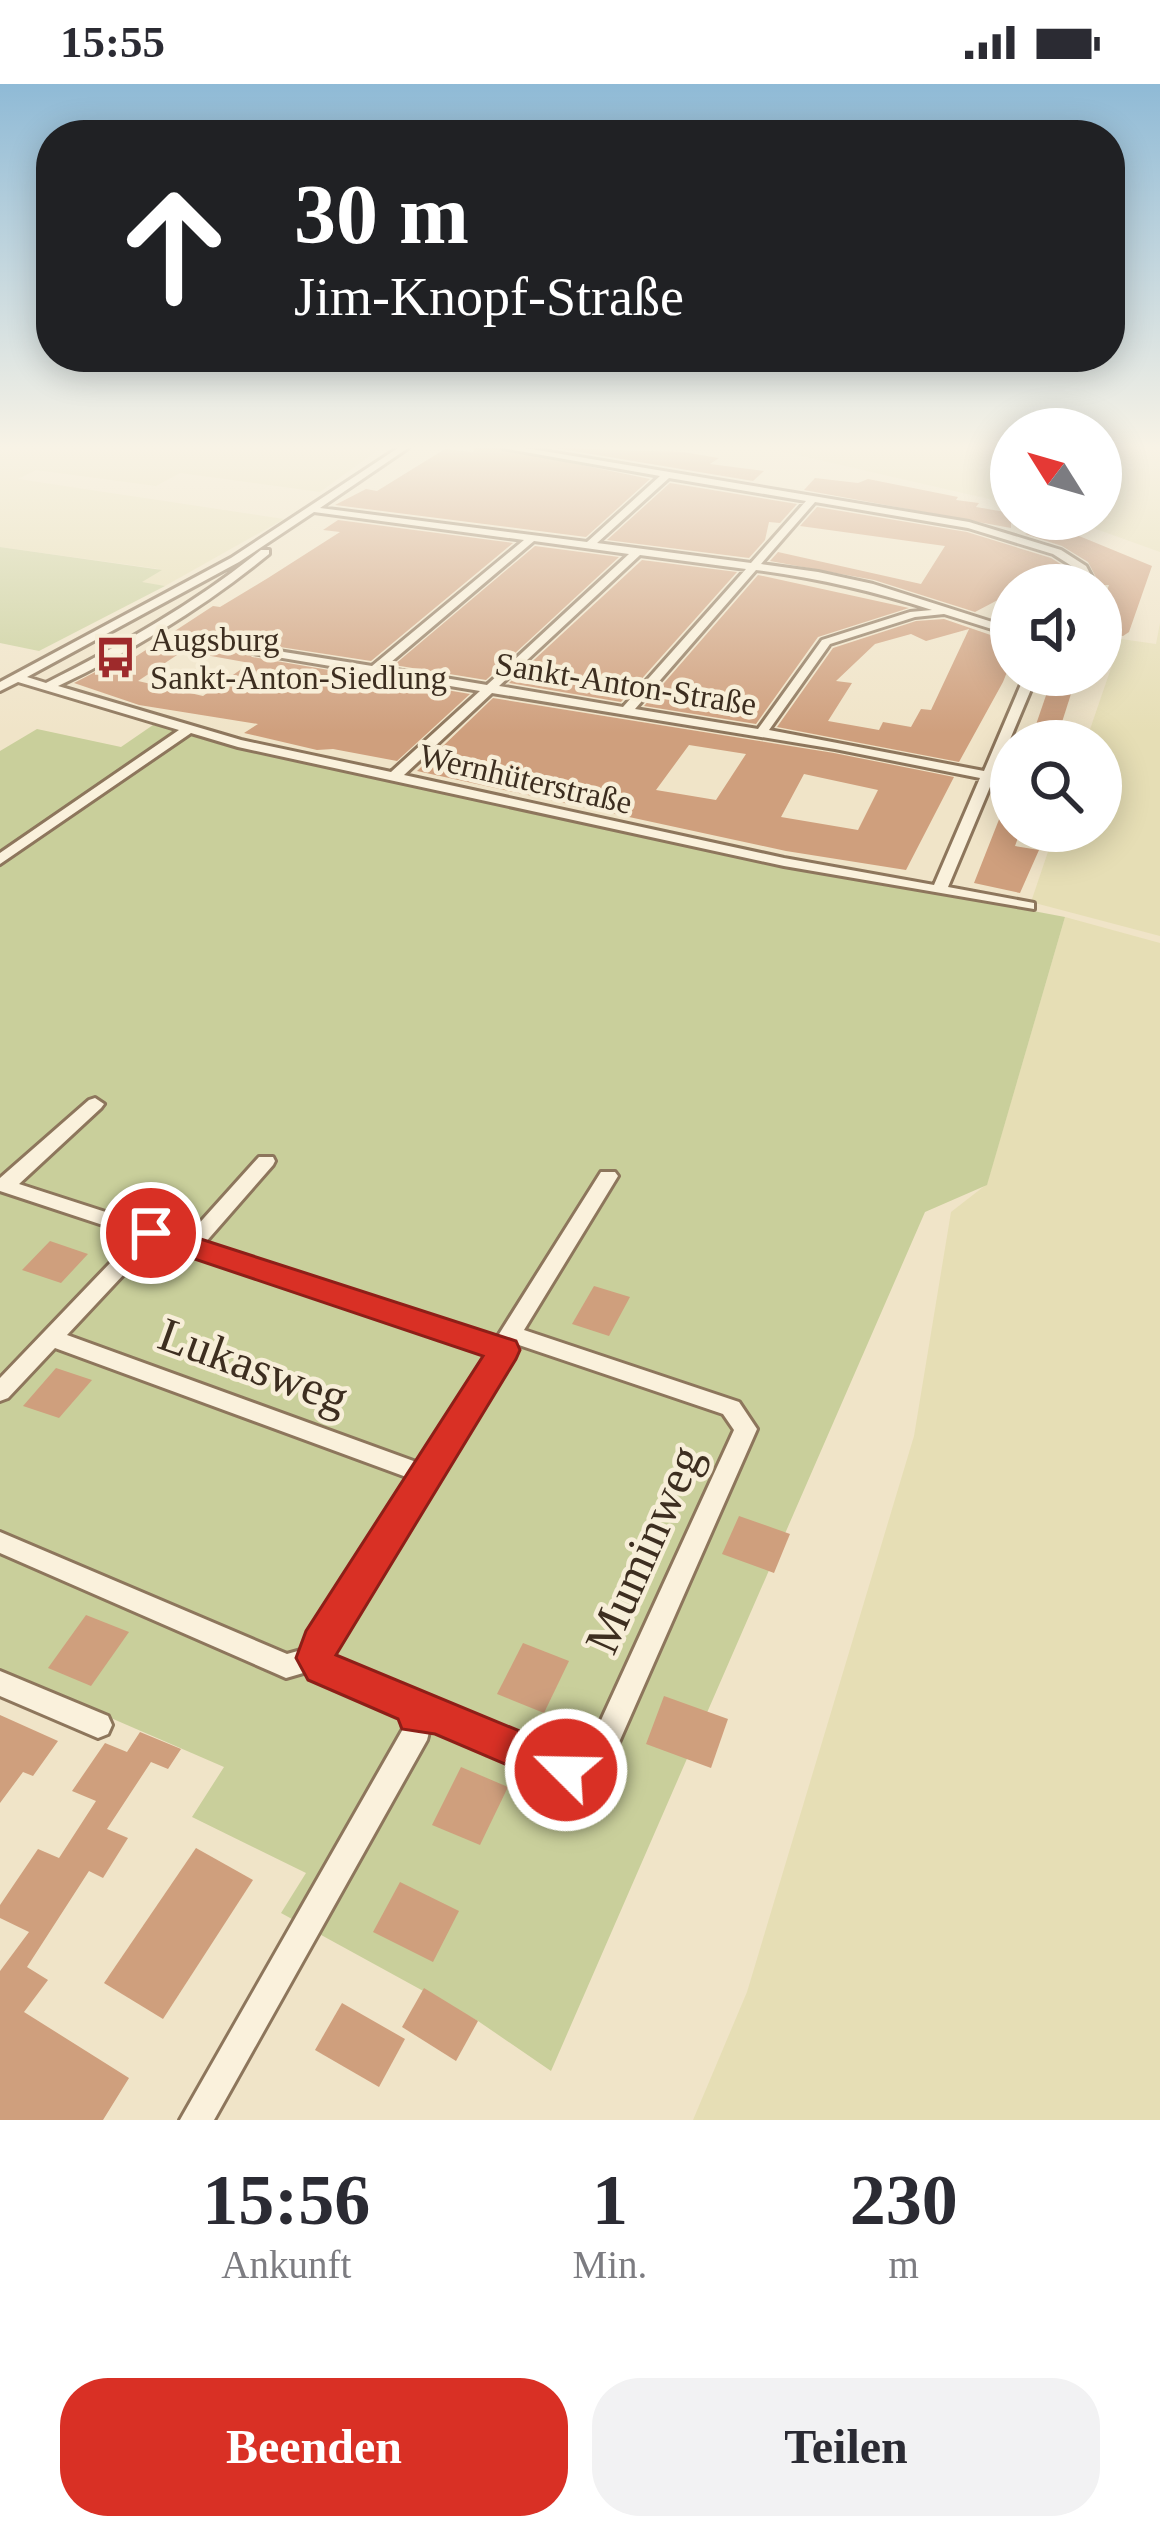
<!DOCTYPE html>
<html lang="de">
<meta charset="utf-8">
<style>
body{margin:0;font-family:"Times New Roman",serif;background:#f2f2f3;color:#2b2b33;height:100vh;display:flex;flex-direction:column;font-size:45px;white-space:nowrap}
*{box-sizing:border-box;margin:0}
p{font-size:39px;color:#7c7c81}
.icon{flex:none;width:66px;height:66px;fill:none;stroke:currentColor;stroke-width:2;stroke-linecap:round;stroke-linejoin:round}
.map{position:relative;height:2036px;overflow:hidden}
.details{display:flex;flex-direction:column;background:#fff;flex:1}
.details>*{flex:none}
.banner{position:absolute;left:36px;top:36px;width:1089px;height:252px;border-radius:48px;box-shadow:0 6px 30px #0003;background:#202124;color:#fff;overflow:hidden}
.needle{width:78px;rotate:307deg}
.tools{position:absolute;left:990px;top:324px;display:grid;gap:24px}
.tools a{display:grid;place-items:center;width:132px;height:132px;border-radius:50%;background:#fff;box-shadow:0 6px 30px #0003;font-size:60px}
.pin{position:absolute;display:grid;place-items:center;width:102px;height:102px;color:#fff;margin:-51px;border:6px solid #fff;border-radius:50%;box-shadow:0 3px 12px #0007}
.me{position:absolute;width:132px;margin:-66px;rotate:293deg;stroke-linejoin:round;filter:drop-shadow(0 0 9px #0008)}
.turn{display:flex;align-items:center;gap:42px;height:252px;padding:0 60px;font-size:54px}
.turn .icon{width:156px;height:156px;stroke-width:2.5}
.turn b{display:block;font-size:84px;line-height:102px}
.eta{display:flex;justify-content:space-evenly;align-items:center;height:204px;text-align:center}
.eta b{font-size:72px;font-weight:600;line-height:84px}
.button{display:flex;gap:24px;margin-top:auto;padding:24px 60px}
.button a{flex:1;height:138px;border-radius:48px;background:#d93025;color:#fff;font-size:48px;font-weight:600;line-height:138px;text-align:center}
.button a+a{background:#f2f2f3;color:#2b2b33}
.status{display:flex;justify-content:space-between;align-items:center;height:84px;padding:0 60px;background:#fff;direction:ltr}
.status svg{height:33px;fill:currentColor}
.map>svg:first-child{display:block}
.farmland{fill:#e6deb5}
.green{fill:#c9cf9b}
.building{fill:#cf9f7d;fill-rule:evenodd}
.lines{fill:none;stroke-linecap:round;stroke-linejoin:round}
.street-casing{stroke:#8d765c;stroke-width:6}
.street{fill:#faf1dc;fill-rule:evenodd}
.route{fill:#d93025;stroke:#8d1f18;stroke-width:3}
.labels{text-anchor:middle;stroke-width:9;stroke-linejoin:round;paint-order:stroke}
.far-poi-label{font-size:33px;fill:#3d2e20;stroke:#f7eed8;text-anchor:start}
.far-street-label{font-size:33px;fill:#3d2e20;stroke:#f7eed8}
.near-street-label{font-size:48px;fill:#3d2e20;stroke:#f7eed8}
</style>
<div class="status"><b>15:55</b><svg viewBox="0 0 49 12"><path d="M0 12V9h3v3zM5 12V6h3v6zM10 12V3h3v9zM15 12V0h3v12zM26 1h20v11H26zM47 4h2v5h-2z"/></svg></div>
<div class="map">
<svg width="1160" height="2036" viewBox="0 0 1160 2036">
<rect width="100%" height="100%" fill="#f0e4c8"/>
<!-- farmland -->
<g class="farmland">
<polygon points="0,364 381,364 320,408 180,389 156,402 36,386 18,395 284,435 165,502 140,499 159,485 0,463"/>
<polygon points="767,364 1011,364 1011,414 1006,419"/>
<polygon points="1101,364 1160,364 1160,468 1068,435 1101,435"/>
<polygon points="1160,539 1160,852 1031,818 1055,747 1101,747 1101,657 1086,657 1121,555 1156,560"/>
<polygon points="1065,833 1160,859 1160,2036 693,2036 747,1908 914,1352 951,1128 987,1100"/>
</g>
<!-- green -->
<g class="green">
<polygon points="0,463 162,486 142,498 165,502 39,567 0,559"/>
<polygon points="153,641 632,751 1065,833 987,1101 925,1128 551,1987 478,1937 281,1829 306,1789 192,1733 224,1683 0,1586 0,667 37,645 121,663"/>
</g>
<!-- building -->
<g class="building">
<polygon points="474,364 499,364 650,395 586,453 335,421 366,405 377,407 445,365 473,368"/>
<polygon points="555,364 683,368 719,374 710,380 764,387 753,397"/>
<polygon points="815,394 858,399 868,395 958,413 956,416 979,419 976,423 1011,429 1011,444 804,406"/>
<polygon points="670,399 797,420 780,439 769,438 765,456 749,474 607,456"/>
<polygon points="817,423 967,448 1051,474 1075,489 1081,501 1011,501 1011,509 975,528 874,496 770,477 778,468 921,500 945,462 800,442"/>
<path d="M338 436 513 459 371 577 254 559 243 564 252 573 470 610 397 677 333 665 317 666 244 649 258 640 139 621 74 599 124 573 132 575 213 522 220 523 268 494 340 448 323 446ZM183 567 250 579 203 612 138 597Z"/>
<polygon points="1050,440 1152,482 1129,548 1123,552 1101,549 1101,522 1109,501 1100,501 1088,478 1062,462 1025,450"/>
<polygon points="535,462 619,473 486,596 394,581"/>
<polygon points="642,476 737,488 621,618 509,599"/>
<polygon points="758,491 909,524 818,553 756,640 644,622"/>
<path d="M944 535 1011 558V578L1003 598 959 678 777 643 833 564 916 537ZM969 545 931 626 921 625 911 643 883 638 879 646 828 637 852 599 836 597 875 560 911 550 926 557Z"/>
<polygon points="1053,591 1077,591 1056,657 1031,655"/>
<path d="M493 614 834 669 954 693 906 786 786 767 417 687ZM689 661 746 670 716 716 656 706ZM804 690 878 706 858 746 781 733Z"/>
<polygon points="1011,705 1011,749 1019,751 1015,762 1039,766 1020,809 974,799"/>
<polygon points="50,1157 88,1170 61,1199 22,1186"/>
<polygon points="594,1202 630,1213 609,1252 572,1240"/>
<polygon points="56,1284 92,1296 59,1334 23,1322"/>
<polygon points="739,1432 790,1450 774,1489 722,1470"/>
<polygon points="86,1531 129,1548 91,1602 48,1584"/>
<polygon points="523,1559 569,1577 544,1629 497,1610"/>
<polygon points="664,1612 728,1635 711,1684 646,1660"/>
<polygon points="0,1631 58,1657 33,1692 23,1688 0,1719"/>
<polygon points="140,1648 181,1665 168,1685 151,1678 107,1745 128,1754 103,1794 89,1787 27,1883 48,1896 24,1928 129,1994 103,2036 0,2036 0,1887 29,1848 0,1834 0,1821 38,1765 59,1774 96,1717 72,1707 105,1659 127,1668"/>
<polygon points="461,1683 508,1703 480,1761 432,1741"/>
<polygon points="196,1764 253,1796 163,1935 104,1899"/>
<polygon points="400,1798 459,1827 433,1878 373,1848"/>
<polygon points="424,1904 478,1937 456,1977 402,1943"/>
<polygon points="342,1919 405,1955 379,2003 315,1966"/>
</g>
<g class="lines">
<defs>
<g id="street">
<path d="M398 364H408L320 424 587 458 660 392 503 364H525L969 438 1061 466 1086 482 1096 501H1086L1078 486 1053 470 968 444 815 418 761 480 818 488 873 500 1011 544V551L944 530 915 533 830 560 769 646 984 687 1025 591H1037L948 803 1034 819V825L784 782 238 663 191 649 0 780V769L179 646 18 598 0 607V598L231 474ZM669 394 806 417 751 479 597 459ZM314 428 524 456 372 582 253 563 247 566 253 569 480 607 391 688 241 656 58 602C134 566 204 523 269 470V466H261C194 520 123 560 46 599L27 593 239 478ZM534 457 629 470 487 601 384 584ZM640 471 746 485 623 623 499 602ZM756 486C817 494 873 507 932 526L910 528 822 556 758 645 635 625ZM492 609 835 665 980 694 934 801 784 774 404 691Z"/>
<path d="M95 1014 104 1020 101 1024 19 1100 186 1154 259 1073H273L275 1077 273 1081 204 1160 496 1255 601 1088H615L618 1092 524 1246 739 1318 757 1345 605 1690 565 1699 436 1644H430L427 1656 214 2036H180L403 1645 400 1629 313 1591 310 1587 286 1594 277 1590 0 1469V1448L287 1570 305 1565 311 1551 409 1394 55 1264 8 1314 0 1317V1294L136 1152 0 1107V1094L89 1016ZM154 1158 488 1269 419 1379 67 1251ZM516 1260 723 1330 734 1346 586 1669 565 1673 437 1618H424L421 1612 330 1572 332 1563 508 1273 512 1272Z"/>
<polygon points="0,1587 108,1632 112,1641 108,1650 98,1654 0,1612"/>
</g>
</defs>
<!-- street casing -->
<use href="#street" class="street-casing"/>
<!-- street -->
<use href="#street" class="street"/>
</g>
<!-- sky -->
<linearGradient id="sky" x2="0" y2="1"><stop stop-color="#8fbad6"/><stop offset="0.56" stop-color="#f8f3e6"/><stop offset="1" stop-color="#f8f3e6" stop-opacity="0"/></linearGradient>
<rect width="1160" height="649" fill="url(#sky)"/>
<!-- route -->
<polygon class="route" points="151,1139 516,1257 520,1266 516,1275 336,1571 580,1672 586,1686 580,1700 566,1706 435,1650 402,1645 398,1635 308,1596 296,1574 306,1547 483,1272 141,1157 136,1149 141,1142"/>
<!-- icons -->
<defs>
<symbol id="bus-bare" viewBox="-9 -9 18 18"><path d="M-5-6H5V4H4V6H2V4H-2V6H-4V4H-5ZM-3.5-4V0h7V-4ZM-3.5 1.2v1.5H-2V1.2ZM2 1.2v1.5H3.5V1.2Z" fill="#9e2a2b" stroke="#f7eed8" stroke-width="2.5" paint-order="stroke"/></symbol>
</defs>
<g fill-rule="evenodd">
<use href="#bus-bare" x="86" y="544" width="59" height="59"/>
</g>
<g class="labels">
<!-- far-poi labels -->
<g class="far-poi-label">
<text x="150" y="567">Augsburg<tspan x="150" dy="38">Sankt-Anton-Siedlung</tspan></text>
</g>
<!-- far-street labels -->
<g class="far-street-label">
<text transform="translate(626 599) rotate(9)" y="12">Sankt-Anton-Straße</text>
<text transform="translate(526 694) rotate(13)" y="12">Wernhüterstraße</text>
</g>
<!-- near-street labels -->
<g class="near-street-label">
<text transform="translate(254 1281) rotate(20)" y="17">Lukasweg</text>
<text transform="translate(643 1465) rotate(-66)" y="17">Muminweg</text>
</g>
</g>
</svg>
<div class="tools">
<a><svg class="needle" viewBox="-14 -14 28 28"><path d="M0-13l5 13h-10z" fill="#e53935"/><path d="M0 13l5-13h-10z" fill="#7c7c81"/></svg></a>
<a><svg class="icon" aria-label="sound" viewBox="0 0 24 24"><path d="M4 9h4l5-4v14l-5-4H4zM17 9q2 3 0 6"/></svg></a>
<a><svg class="icon" aria-label="search" viewBox="0 0 24 24"><circle cx="10" cy="10" r="6"/><path d="M15 15l6 6"/></svg></a>
</div>
<div class="pin" style="left:151px;top:1149px;background:#d93025"><svg class="icon" aria-label="arrive" viewBox="0 0 24 24"><path d="M6 21V4h12l-3 4 3 4H6"/></svg></div>
<svg class="me" style="left:566px;top:1686px" viewBox="-20 -20 40 40"><circle r="17" fill="#d93025" stroke="#fff" stroke-width="3"/><path d="M0-11L8 9 0 5-8 9z" fill="#fff"/></svg>
<div class="banner">
<div class="turn"><svg class="icon" aria-label="ahead" viewBox="0 0 24 24"><path d="M12 20V5M6 11l6-6 6 6"/></svg><div><b>30 m</b>Jim-Knopf-Straße</div></div>
</div>
</div>
<section class="details">
<div class="eta">
<div><b>15:56</b><p>Ankunft</p></div>
<div><b>1</b><p>Min.</p></div>
<div><b>230</b><p>m</p></div>
</div>
<div class="button"><a>Beenden</a><a>Teilen</a></div>
</section>
